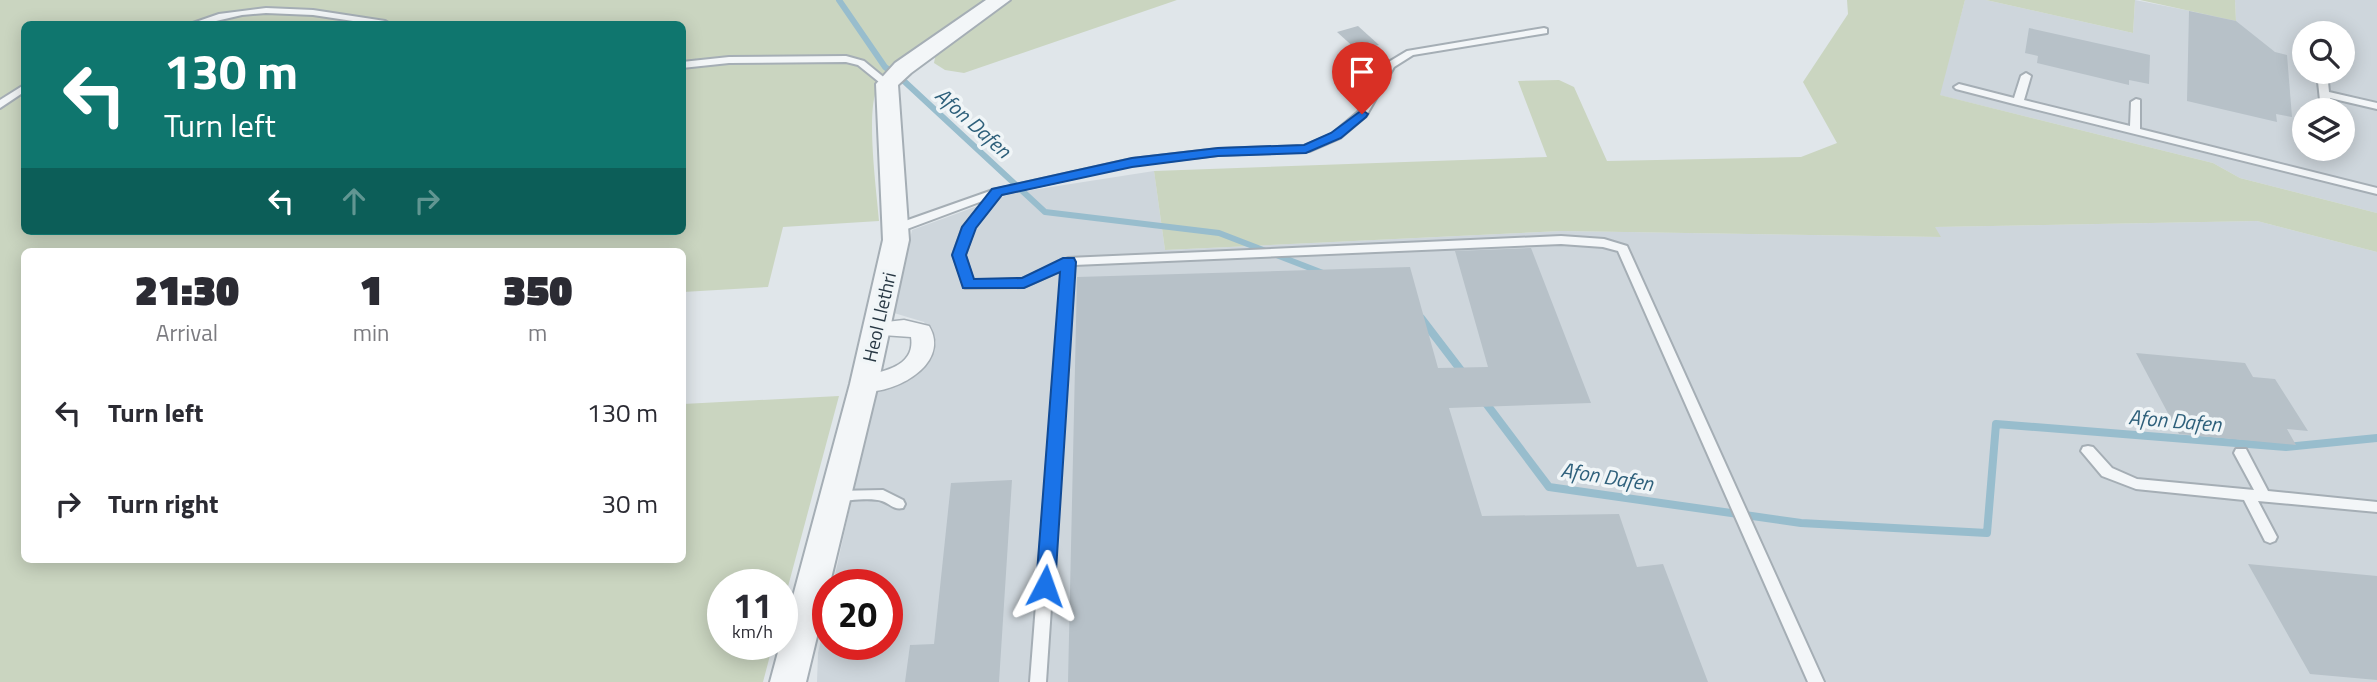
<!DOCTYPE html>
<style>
body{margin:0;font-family:"Titillium Web",sans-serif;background:#f7f7f7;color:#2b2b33;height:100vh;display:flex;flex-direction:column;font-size:26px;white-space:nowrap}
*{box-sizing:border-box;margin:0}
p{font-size:23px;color:#7c7c81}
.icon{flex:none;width:38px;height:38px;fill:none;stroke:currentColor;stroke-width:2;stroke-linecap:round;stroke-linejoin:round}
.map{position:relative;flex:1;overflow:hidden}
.panel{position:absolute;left:21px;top:248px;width:665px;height:315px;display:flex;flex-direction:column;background:#fff;border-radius:10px;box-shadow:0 4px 18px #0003}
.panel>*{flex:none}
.banner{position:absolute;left:21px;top:21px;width:665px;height:214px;border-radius:10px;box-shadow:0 4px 18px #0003;background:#0f766e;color:#fff;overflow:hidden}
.controls{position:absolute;left:2292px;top:21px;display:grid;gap:14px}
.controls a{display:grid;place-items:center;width:63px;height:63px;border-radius:50%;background:#fff;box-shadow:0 4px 18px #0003;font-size:35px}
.speed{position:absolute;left:707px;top:569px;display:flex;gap:14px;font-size:35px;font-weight:700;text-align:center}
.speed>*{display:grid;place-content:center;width:91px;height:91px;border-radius:50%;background:#fff;box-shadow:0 4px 18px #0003;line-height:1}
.speed small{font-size:18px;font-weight:400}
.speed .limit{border:10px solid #d22;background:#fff;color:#111}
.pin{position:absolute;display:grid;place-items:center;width:60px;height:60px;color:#fff;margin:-72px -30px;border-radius:50% 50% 50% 0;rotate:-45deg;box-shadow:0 0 7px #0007}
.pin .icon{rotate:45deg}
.me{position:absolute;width:77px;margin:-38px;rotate:4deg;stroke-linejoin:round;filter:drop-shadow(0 0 5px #0008)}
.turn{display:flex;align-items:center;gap:24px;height:147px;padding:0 28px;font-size:32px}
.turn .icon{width:91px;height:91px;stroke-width:2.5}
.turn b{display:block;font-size:49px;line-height:60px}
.lanes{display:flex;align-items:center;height:66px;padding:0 28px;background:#0003;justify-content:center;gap:35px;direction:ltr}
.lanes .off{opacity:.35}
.eta{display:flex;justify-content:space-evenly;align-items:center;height:119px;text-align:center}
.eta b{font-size:42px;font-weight:800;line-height:49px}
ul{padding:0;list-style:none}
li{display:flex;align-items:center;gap:21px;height:91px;padding:0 28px}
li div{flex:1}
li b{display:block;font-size:26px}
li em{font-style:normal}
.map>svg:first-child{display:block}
.built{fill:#ced6dc;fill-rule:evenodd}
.green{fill:#cad5c0;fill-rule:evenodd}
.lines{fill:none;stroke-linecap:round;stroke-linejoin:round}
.stream-far1{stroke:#98bdcd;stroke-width:6}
.stream{stroke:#98bdcd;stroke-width:8}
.building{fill:#b7c1c8}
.service-casing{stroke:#a5aeb5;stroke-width:4}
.minor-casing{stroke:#a5aeb5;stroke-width:3}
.tertiary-casing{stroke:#a5aeb5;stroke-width:4}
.service{fill:#f3f6f8;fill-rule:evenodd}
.minor{fill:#f3f6f8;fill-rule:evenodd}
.tertiary{fill:#f3f6f8;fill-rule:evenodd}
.route{fill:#1a73e8;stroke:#114b97;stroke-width:2}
.labels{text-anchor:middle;stroke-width:7;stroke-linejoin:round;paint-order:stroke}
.street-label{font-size:19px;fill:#273743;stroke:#f0f5f7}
.water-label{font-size:21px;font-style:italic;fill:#2e607b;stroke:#f0f5f7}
</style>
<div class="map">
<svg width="2377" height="682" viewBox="0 0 2377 682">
<rect width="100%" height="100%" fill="#e0e6ea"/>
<!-- built -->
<g class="built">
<path d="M1965 0H1986L2133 33 2135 0 2236 20 2235 0H2377V213L2240 178 2213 163 1939 95ZM2305 33H2343V72H2305ZM2305 110H2343V149H2305Z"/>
<polygon points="1154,171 1165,250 1562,231 1940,237 1934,227 2257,221 2377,252 2377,682 817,682 818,653 828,609 828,644 887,644 887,584 833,584 876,389 909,377 931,360 936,341 924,322 894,313 912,230 1013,193"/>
</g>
<!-- green -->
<g class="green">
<path d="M0 0H987C957 22 896 57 878 87 865 109 877 194 879 221L783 227 768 287 683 292 682 252H24V560H682L683 404 839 396 782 609V584H723V644H773L763 682H0ZM24 24H682V231H24Z"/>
<polygon points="1006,0 1177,0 964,73 945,70 934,63 936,52"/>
<polygon points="1847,0 1965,0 1940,95 2213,163 2240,178 2377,213 2377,252 2257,221 1935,227 1941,237 1562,231 1165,250 1154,171 1547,157 1518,81 1559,80 1574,87 1607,161 1801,157 1837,143 1803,82 1848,14"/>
<polygon points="1986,0 2135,0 2133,33"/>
<polygon points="2140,0 2235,0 2236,21"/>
</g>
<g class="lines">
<!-- stream-far1 -->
<polyline class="stream-far1" points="839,0 885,67 905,82 1045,212 1219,233 1323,273"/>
<!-- stream -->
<g class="stream">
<polyline points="1421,318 1463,373"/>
<polyline points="1485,402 1549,487 1801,523 1987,533 1996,424 2286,447 2377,438"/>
</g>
</g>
<!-- building -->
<g class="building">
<polygon points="2189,11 2236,21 2275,52 2287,55 2292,117 2276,114 2277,122 2187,101"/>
<polygon points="1358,26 1379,45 1358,51 1337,32"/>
<polygon points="2029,28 2150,55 2149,84 2129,80 2129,85 2037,63 2038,56 2025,53"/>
<polygon points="1531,248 1591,403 1449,408 1482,516 1619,514 1637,567 1663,564 1708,682 1068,682 1077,277 1410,267 1438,368 1488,367 1455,251"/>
<polygon points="2136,353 2245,363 2253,377 2275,379 2308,431 2287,429 2296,445 2179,434"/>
<polygon points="1012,480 999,682 905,682 910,645 934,644 951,483"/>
<polygon points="2248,564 2377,576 2377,680 2310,674"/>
</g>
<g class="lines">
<defs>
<g id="service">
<polygon points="266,8 313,10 385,21 390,24 373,24 313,15 266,13 242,15 203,24 190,24 219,14"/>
<polygon points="1544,28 1547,29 1547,33 1413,55 1394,67 1366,116 1340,138 1310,151 1218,155 1132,165 1001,194 974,228 965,255 973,281 1022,279 1068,258 1561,236 1604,239 1627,246 1824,682 1808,682 1618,251 1603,247 1561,244 1074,265 1046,682 1030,682 1062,270 1024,287 965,288 953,255 963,227 985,200 899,232 891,232 889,229 891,226 993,190 1132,159 1218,149 1304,146 1332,134 1358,112 1387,63 1407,51"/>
<polygon points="846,56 864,61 892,84 890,86 884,86 858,65 846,62 729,63 682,68 682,62 729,57"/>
<polygon points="2317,72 2327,72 2329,92 2377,103 2377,109 2330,98 2331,110 2321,110"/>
<polygon points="2026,73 2031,76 2024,100 2130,126 2131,102 2136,99 2140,100 2140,129 2377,188 2377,194 2014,104 1956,89 1954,87 1959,84 2014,98 2021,76"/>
<polygon points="24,85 24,92 0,108 0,100"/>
<polygon points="2088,446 2093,447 2112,468 2137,479 2254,490 2234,453 2236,449 2246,449 2268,491 2377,502 2377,512 2258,501 2277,537 2275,541 2270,543 2265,541 2244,500 2136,489 2102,476 2081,451 2083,447"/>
<path d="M883 490 903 500 905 504 903 508C893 510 891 504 882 501 871 497 847 501 835 501L830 500 828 496 830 492 835 491Z"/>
</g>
<path id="minor" d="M904 320 929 326C953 366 887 399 856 390L852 384 856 378C878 372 916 369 911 337L868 334 865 329 868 324Z"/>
<polygon id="tertiary" points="986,0 1010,0 911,73 898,85 909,240 878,384 806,682 770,682 850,384 883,240 876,84 895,63"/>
</defs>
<!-- service casing -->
<use href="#service" class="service-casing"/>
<!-- minor casing -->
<use href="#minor" class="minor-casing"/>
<!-- tertiary casing -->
<use href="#tertiary" class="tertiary-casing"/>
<!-- service -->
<use href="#service" class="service"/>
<!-- minor -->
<use href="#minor" class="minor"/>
<!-- tertiary -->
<use href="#tertiary" class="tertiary"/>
</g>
<!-- route -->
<polygon class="route" points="1362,110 1368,114 1366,117 1341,138 1306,153 1218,156 1132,167 1002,195 976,228 966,255 974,279 1022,278 1063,258 1074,258 1076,262 1055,586 1052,591 1045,594 1039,591 1036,586 1060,272 1024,288 963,288 952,255 962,227 992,189 1132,158 1218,148 1304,145 1331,133"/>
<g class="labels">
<!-- street labels -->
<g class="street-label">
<text transform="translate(879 317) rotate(-77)" y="7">Heol Llethri</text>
</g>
<!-- water labels -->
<g class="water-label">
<text transform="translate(973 123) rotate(42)" y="7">Afon Dafen</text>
<text transform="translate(2175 421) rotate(5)" y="7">Afon Dafen</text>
<text transform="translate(1607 477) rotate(9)" y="7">Afon Dafen</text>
</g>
</g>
</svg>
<div class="controls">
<a><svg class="icon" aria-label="search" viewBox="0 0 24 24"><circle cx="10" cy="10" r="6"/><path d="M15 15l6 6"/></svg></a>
<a><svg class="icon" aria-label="layers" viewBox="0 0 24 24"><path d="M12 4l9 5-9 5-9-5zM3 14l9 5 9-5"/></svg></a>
</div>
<div class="speed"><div>11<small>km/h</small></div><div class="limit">20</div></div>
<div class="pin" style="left:1362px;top:114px;background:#d93025"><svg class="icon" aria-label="arrive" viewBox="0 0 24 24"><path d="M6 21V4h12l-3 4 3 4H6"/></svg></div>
<svg class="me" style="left:1045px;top:586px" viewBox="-20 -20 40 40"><path d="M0-17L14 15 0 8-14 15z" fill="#1a73e8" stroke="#fff" stroke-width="4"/></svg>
<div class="banner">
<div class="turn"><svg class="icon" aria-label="left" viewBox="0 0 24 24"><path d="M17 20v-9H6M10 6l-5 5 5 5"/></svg><div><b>130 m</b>Turn left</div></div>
<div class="lanes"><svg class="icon" aria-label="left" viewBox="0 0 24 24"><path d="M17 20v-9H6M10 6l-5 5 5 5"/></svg><svg class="icon off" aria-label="ahead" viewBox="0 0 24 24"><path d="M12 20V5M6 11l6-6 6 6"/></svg><svg class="icon off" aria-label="right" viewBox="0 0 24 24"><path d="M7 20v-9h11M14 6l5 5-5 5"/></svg></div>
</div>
<section class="panel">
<div class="eta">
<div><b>21:30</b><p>Arrival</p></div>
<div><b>1</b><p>min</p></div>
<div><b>350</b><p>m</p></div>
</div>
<ul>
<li><svg class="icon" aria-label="left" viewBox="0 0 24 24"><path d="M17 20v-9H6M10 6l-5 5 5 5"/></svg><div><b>Turn left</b></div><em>130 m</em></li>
<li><svg class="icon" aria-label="right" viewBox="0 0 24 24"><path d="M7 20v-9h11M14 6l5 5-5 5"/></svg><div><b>Turn right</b></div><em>30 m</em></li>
</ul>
</section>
</div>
